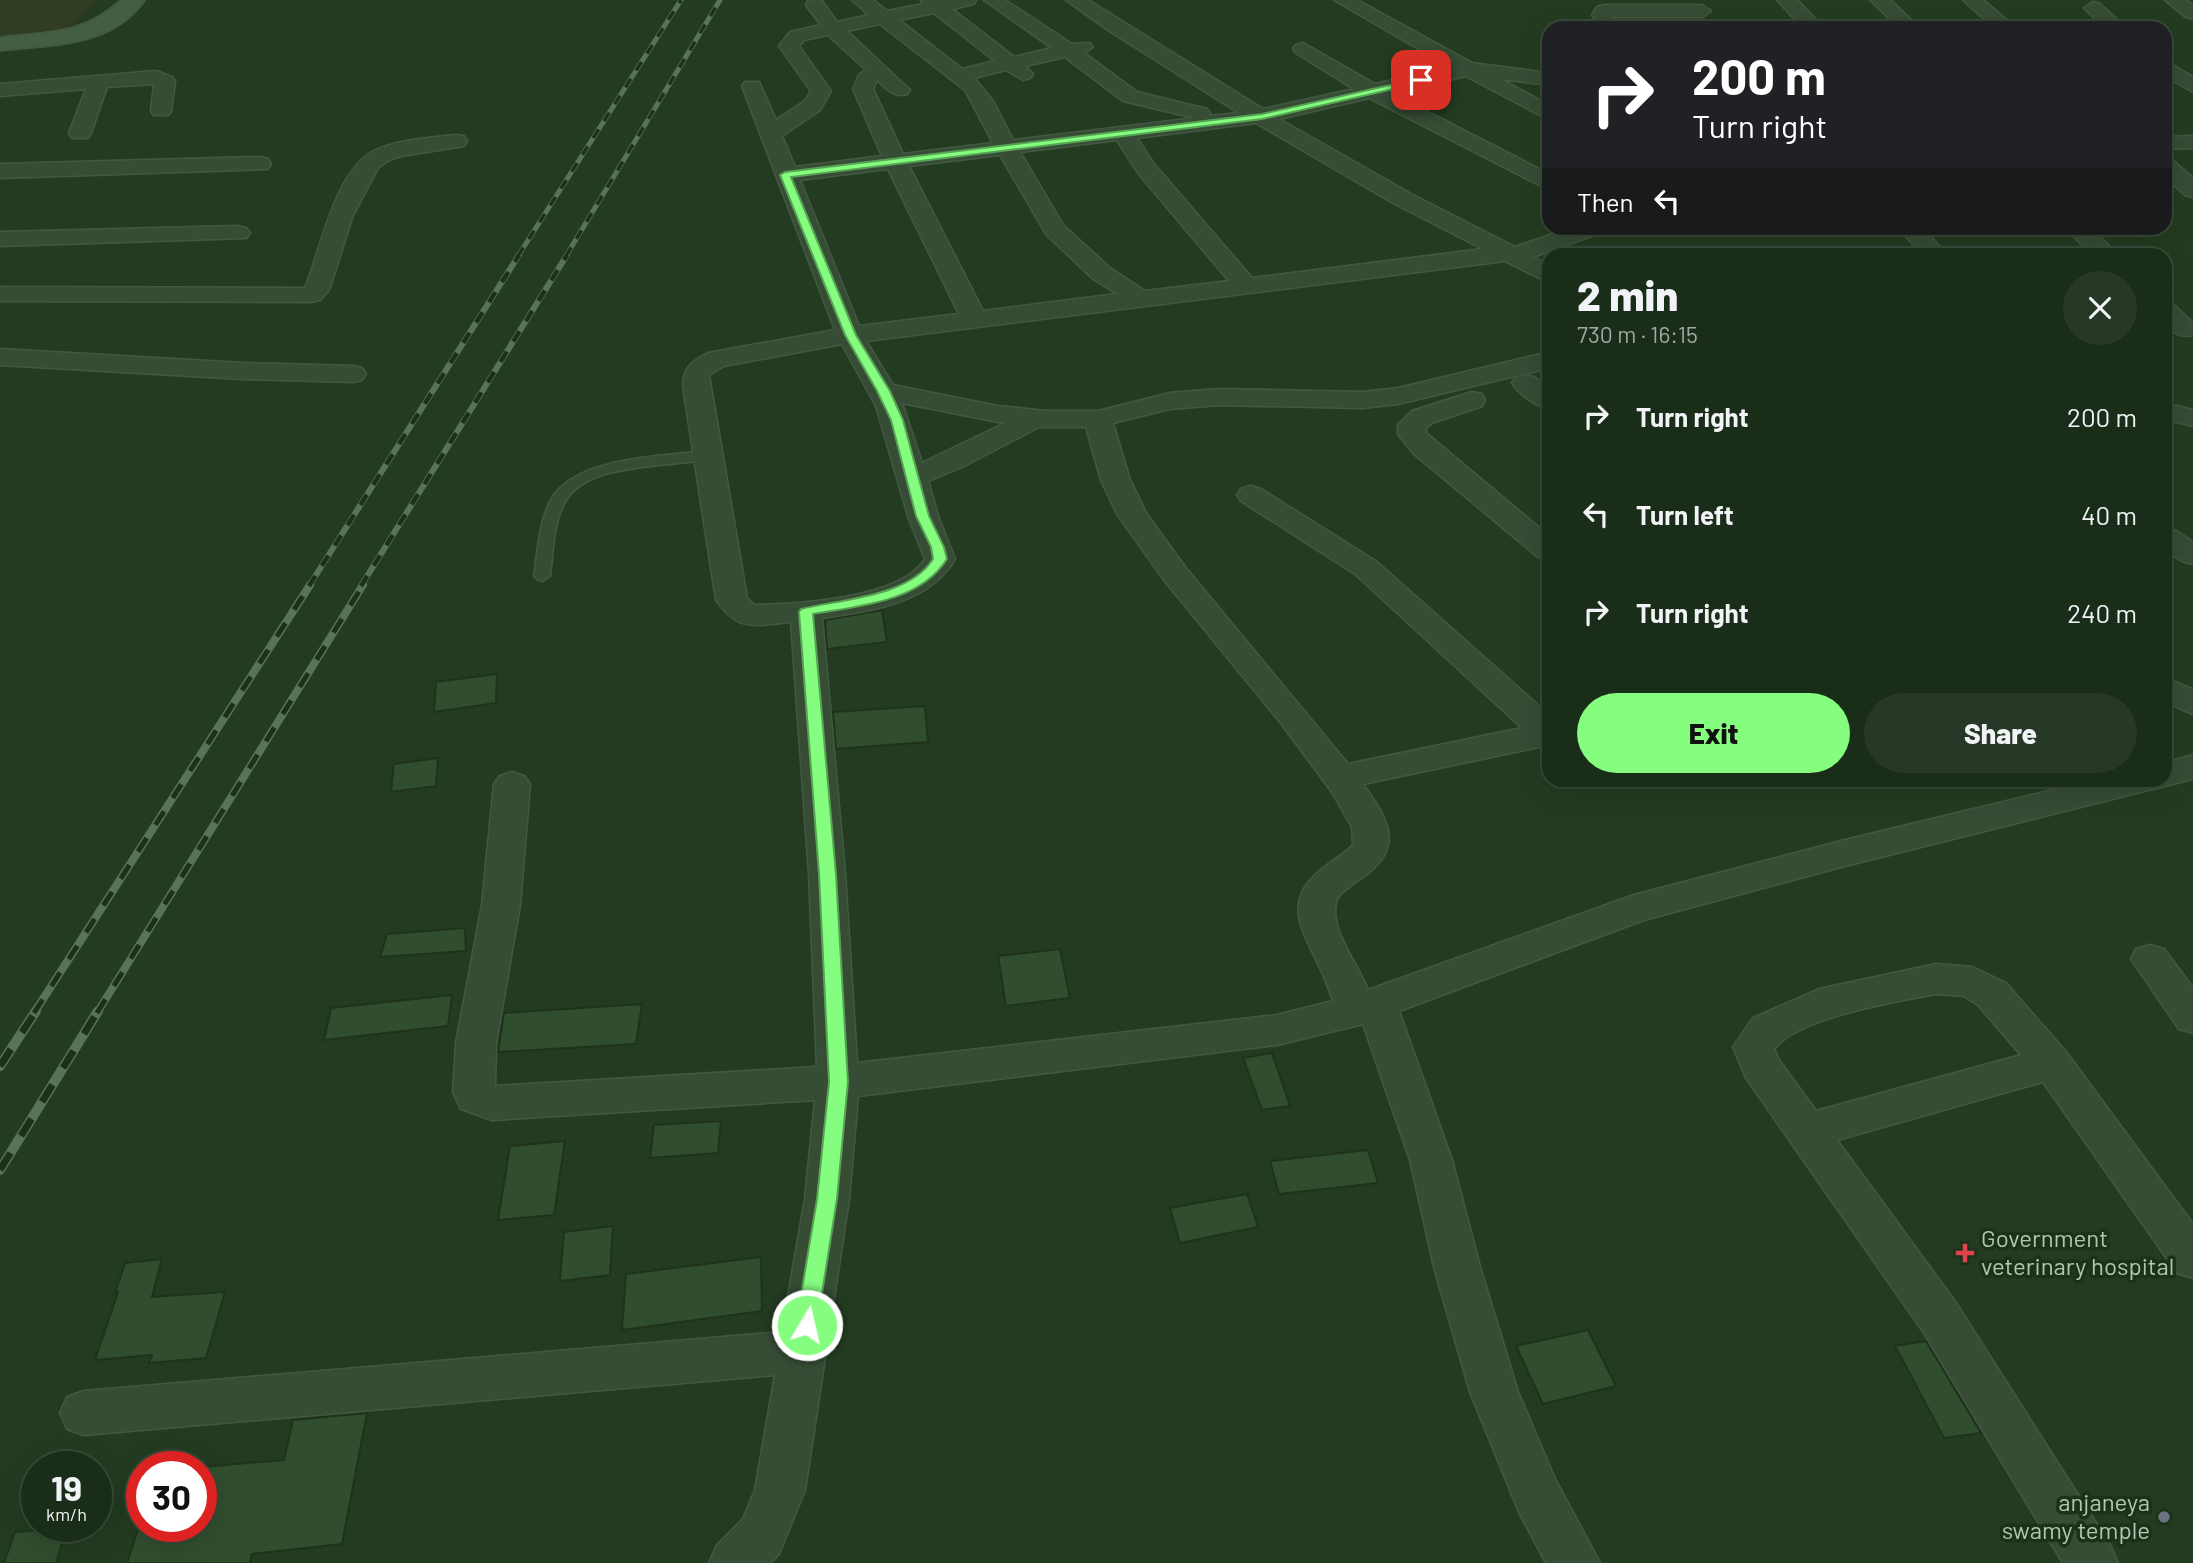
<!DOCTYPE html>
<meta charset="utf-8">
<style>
body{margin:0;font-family:Barlow,sans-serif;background:#273926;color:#f1f3f6;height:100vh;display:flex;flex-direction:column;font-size:26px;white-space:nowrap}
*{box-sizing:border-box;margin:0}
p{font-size:23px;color:#9fa8a2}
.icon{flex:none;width:38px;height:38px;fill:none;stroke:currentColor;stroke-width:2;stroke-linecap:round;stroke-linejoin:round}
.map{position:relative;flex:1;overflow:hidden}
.side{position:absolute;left:1542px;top:248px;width:630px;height:539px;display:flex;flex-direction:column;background:#1a2d19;border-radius:21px;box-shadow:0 7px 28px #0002,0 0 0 2px #384938}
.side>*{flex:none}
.banner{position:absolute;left:1542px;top:21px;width:630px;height:214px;border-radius:21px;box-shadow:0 7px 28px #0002,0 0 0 2px #384938;background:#202124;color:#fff;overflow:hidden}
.speed{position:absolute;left:21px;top:1451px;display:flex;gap:14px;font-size:35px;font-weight:700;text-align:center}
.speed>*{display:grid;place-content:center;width:91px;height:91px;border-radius:50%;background:#1a2d19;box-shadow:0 7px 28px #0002,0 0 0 2px #384938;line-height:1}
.speed small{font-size:18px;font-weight:400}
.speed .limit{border:10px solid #d22;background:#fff;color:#111}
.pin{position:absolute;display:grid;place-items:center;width:60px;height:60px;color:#fff;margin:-30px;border-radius:14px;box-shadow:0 4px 10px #0006}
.me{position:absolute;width:77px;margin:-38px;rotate:9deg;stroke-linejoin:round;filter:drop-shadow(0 0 5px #0008)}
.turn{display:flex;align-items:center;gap:24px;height:147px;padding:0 35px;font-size:32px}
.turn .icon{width:91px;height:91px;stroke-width:2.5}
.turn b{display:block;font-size:49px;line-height:60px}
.then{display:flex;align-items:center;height:66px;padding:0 35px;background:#0003;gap:14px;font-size:26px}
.round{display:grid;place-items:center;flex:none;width:74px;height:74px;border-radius:37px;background:#273926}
.headline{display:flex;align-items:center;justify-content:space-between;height:119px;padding:0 35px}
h1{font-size:42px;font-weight:800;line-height:52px}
.action{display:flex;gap:14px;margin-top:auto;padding:14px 35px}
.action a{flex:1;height:80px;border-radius:42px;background:#85fd7f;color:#111;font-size:28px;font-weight:800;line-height:80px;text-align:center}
.action a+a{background:#273926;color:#f1f3f6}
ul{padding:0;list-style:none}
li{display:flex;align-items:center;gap:21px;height:98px;padding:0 35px}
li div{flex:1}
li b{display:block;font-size:26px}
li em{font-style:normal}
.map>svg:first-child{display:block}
.green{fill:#313d23}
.building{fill:#304e2d;stroke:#1e321c;stroke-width:2}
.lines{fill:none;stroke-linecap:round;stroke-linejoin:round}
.lane-casing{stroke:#435841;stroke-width:3}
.street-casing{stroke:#435841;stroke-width:3}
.secondary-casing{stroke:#435841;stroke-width:4}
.lane{fill:#364c35;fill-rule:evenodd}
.street{fill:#364c35;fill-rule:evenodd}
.secondary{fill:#435f42;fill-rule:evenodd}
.rail-far3-casing{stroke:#587356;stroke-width:5}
.rail-far2-casing{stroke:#587356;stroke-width:6}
.rail-far1-casing{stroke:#587356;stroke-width:8}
.rail-casing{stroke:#587356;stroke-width:10}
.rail-far3{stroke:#1c301a;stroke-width:3.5;stroke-dasharray:10;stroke-linecap:butt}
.rail-far2{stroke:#1c301a;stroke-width:4.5;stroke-dasharray:12;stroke-linecap:butt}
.rail-far1{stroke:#1c301a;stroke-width:5;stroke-dasharray:16;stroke-linecap:butt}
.rail{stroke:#1c301a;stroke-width:7;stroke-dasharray:20;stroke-linecap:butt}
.route{fill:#85fd7f;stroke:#56a453;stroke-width:2}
.health-dot{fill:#e0444e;stroke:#1c301a;stroke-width:2.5}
.worship-dot{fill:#6b7280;stroke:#1c301a;stroke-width:2.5}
.labels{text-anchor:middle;stroke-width:7;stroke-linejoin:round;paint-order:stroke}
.near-poi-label{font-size:24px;fill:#b1c8b0;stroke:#1c301a;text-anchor:start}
</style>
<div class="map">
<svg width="2193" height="1563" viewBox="0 0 2193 1563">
<rect width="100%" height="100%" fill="#233c21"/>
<!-- green -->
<polygon class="green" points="0,0 98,0 64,33 0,40"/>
<!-- building -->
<g class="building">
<polygon points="882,610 887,642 827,649 825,620"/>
<polygon points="497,674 496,703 434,712 436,682"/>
<polygon points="925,706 928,742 836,749 833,712"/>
<polygon points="438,758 436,786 391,792 394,764"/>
<polygon points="465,928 466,951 380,957 387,934"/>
<polygon points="1060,949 1070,998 1006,1006 998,956"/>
<polygon points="452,995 448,1026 324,1040 331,1008"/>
<polygon points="642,1004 636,1044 498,1052 504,1013"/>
<polygon points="1272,1053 1290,1106 1262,1110 1243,1058"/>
<polygon points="721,1121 718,1153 650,1158 654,1125"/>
<polygon points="565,1141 554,1215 498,1220 510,1146"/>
<polygon points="1368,1150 1378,1183 1279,1194 1270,1161"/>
<polygon points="1247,1194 1258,1227 1180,1243 1170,1208"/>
<polygon points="613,1226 610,1275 560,1281 564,1232"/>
<polygon points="761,1257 762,1311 622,1330 626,1274"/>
<polygon points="162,1259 152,1297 225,1292 206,1358 149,1363 152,1355 95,1360 118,1292 115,1293 125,1263"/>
<polygon points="1588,1330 1616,1386 1543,1404 1516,1346"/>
<polygon points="1926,1341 1981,1433 1944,1438 1895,1346"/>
<polygon points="367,1413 342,1544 252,1554 250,1563 127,1563 139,1526 201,1526 201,1467 284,1460 293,1420"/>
<polygon points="67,1527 56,1563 4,1563 15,1532"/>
</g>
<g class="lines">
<defs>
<path id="lane" d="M707 451 714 455 712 458C672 468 587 461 565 502 553 523 553 552 550 576L542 581 537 579 534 576C538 551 539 520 552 498 577 457 664 456 707 451Z"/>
<g id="street">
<path d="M817 0 822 1 837 22 869 15 852 0H873L887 11 923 4 921 0H976L974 4 952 9 1014 57 1052 48 984 0H1005L1072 44 1090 43 1093 47 1084 53 1137 92 1207 109 1210 113 1208 116 1239 113 1108 30 1066 0H1088L1263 109 1354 89 1296 53 1293 49 1296 45 1303 43 1375 84 1450 67 1334 0H1357L1472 63 1549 73V85L1500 79 1549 105V120L1466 76 1391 93 1549 174V190L1369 98 1279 119 1411 194 1515 247 1571 228H1603L1600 233 1533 257 1549 266V283L1505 261 866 341 893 385 998 406 1046 411H1098L1170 393 1218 389 1362 392 1398 388 1549 352V368L1398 404 1362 408 1218 405 1170 409 1113 423 1130 480 1146 513 1185 567 1348 764 1522 728 1355 574 1241 501 1237 495 1241 489 1251 486 1261 489 1377 562 1549 715V745L1363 784C1385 816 1406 844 1367 874 1357 881 1346 888 1337 898 1327 928 1358 963 1368 990L1634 895 1845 840 2094 780H2165V763L2193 755V779L1845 866 1644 920 1399 1011 1452 1160 1480 1267 1518 1392 1555 1479 1600 1563H1546L1519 1512 1470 1392 1434 1267 1410 1160 1363 1024 1277 1045 858 1096 849 1199 805 1490 779 1554 770 1563H709L717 1545 743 1519 755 1490 775 1375 84 1435 67 1429 60 1413 67 1397 84 1391 782 1332 805 1199 815 1100 492 1120 461 1109 453 1092 456 1043 482 905 494 784 500 776 512 772 524 776 530 784 520 905 496 1043 495 1086 817 1067 809 874 791 622C755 625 739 633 716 600L683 386C683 368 692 361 708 353L835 330 742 86 745 82H759L776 120 805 101 811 91 779 46 790 32 821 25 806 5 808 1ZM934 13 995 61 962 69 899 20ZM880 24 965 90 993 143 903 154 873 89 877 80C887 89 893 98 907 94L910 90 847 31ZM828 35 866 70 859 75 853 89 882 156 795 167 782 136 820 110 831 91 799 46 804 40ZM1065 57 1123 101 1195 118 1013 140 993 101 974 78 1006 70 1023 80 1030 78 1033 74 1025 66ZM1256 123 1395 204 1483 249 1252 278 1154 164 1137 138ZM1117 140 1138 173 1229 281 1145 291 1110 268 1063 225 1020 152ZM1000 155 1046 234 1092 278 1117 294 983 311 909 166ZM888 169 959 314 859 326 800 180ZM842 344 876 406 909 519 925 559C901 599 796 604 754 605L747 598 709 375 724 366ZM902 403 998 422 1005 423 922 463ZM1039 427H1086L1101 480 1117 514 1164 580 1280 722 1332 792 1352 827 1353 845C1341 857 1326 864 1314 876 1282 907 1307 938 1321 970 1326 980 1329 991 1333 1001L1277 1015 857 1063 845 874 822 618C870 611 929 604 955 559L939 519 928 481 966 465Z"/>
<polygon points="1777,0 1797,0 1824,28 1803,28"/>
<polygon points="1870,0 1890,0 1920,28 1899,28"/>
<polygon points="1963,0 1983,0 2016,28 1994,28"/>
<polygon points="2165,0 2186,0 2193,5 2193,19 2186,17"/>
<polygon points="2093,2 2100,4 2126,28 2105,28 2084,8"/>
<polygon points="1604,5 1702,5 1711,11 1702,17 1612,17 1620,28 1600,28 1592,15 1597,7"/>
<polygon points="2165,61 2193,77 2193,92 2165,76"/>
<polygon points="156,71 172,77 175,81 171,111 168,115 154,115 151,111 154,84 107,87 91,133 88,138 72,138 69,133 86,89 0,96 0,84"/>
<path d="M456 135 464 136 467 141 464 146 401 156 389 160 378 168 353 215 329 290 320 300 311 302 0 301V287L305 288C321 250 335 168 376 150 400 139 430 138 456 135Z"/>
<polygon points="2193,136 2193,148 2165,149 2165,137"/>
<polygon points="260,157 268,159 271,164 268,169 0,178 0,164"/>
<polygon points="2165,159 2173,161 2193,178 2193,197 2185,195 2165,177"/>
<polygon points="238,226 246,228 250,233 246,238 0,246 0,232"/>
<polygon points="1899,228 1923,228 1948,256 1923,256"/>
<polygon points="2066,228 2091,228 2119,256 2093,256"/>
<path d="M2165 302 2174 305 2193 323V335C2180 338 2174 333 2165 324Z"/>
<polygon points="0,349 243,363 353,366 362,368 366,374 362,380 353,382 243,379 0,365"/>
<path d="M1525 375 1534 377 1549 388V409C1535 406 1520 395 1512 383L1516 377Z"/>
<polygon points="1472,392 1482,394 1485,400 1482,406 1432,423 1426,428 1426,433 1549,536 1549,560 1538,557 1413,453 1398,434 1398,425 1412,411"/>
<polygon points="2165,403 2193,410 2193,426 2165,419"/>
<polygon points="2165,528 2176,531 2193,542 2193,564 2182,561 2165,550"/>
<polygon points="2165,678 2193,689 2193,714 2165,702"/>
<polygon points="2150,945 2164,949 2193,988 2193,1033 2179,1029 2131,959 2136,949"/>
<path d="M1936 964 1972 967 2006 983 2066 1052 2193 1224V1278L2177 1273 2043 1082 1837 1140 1956 1303 2110 1545 2118 1563H2063L1924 1333 1746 1078 1733 1047 1753 1018 1819 989ZM1936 994 1964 996 1978 1005 2021 1055 1816 1111 1779 1060 1774 1049C1799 1017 1895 1002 1936 994Z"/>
</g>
<path id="secondary" d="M122 0H144C111 47 51 44 0 50V38C49 32 83 36 122 0Z"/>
</defs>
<!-- lane casing -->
<use href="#lane" class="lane-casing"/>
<!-- street casing -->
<use href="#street" class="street-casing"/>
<!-- secondary casing -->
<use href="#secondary" class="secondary-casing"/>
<!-- lane -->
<use href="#lane" class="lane"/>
<!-- street -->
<use href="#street" class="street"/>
<!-- secondary -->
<use href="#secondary" class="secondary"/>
<defs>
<g id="rail-far3">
<polyline points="518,256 681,0"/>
<polyline points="566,256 720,0"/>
</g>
<g id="rail-far2">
<polyline points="309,586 519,255"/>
<polyline points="361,586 567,255"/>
</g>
<g id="rail-far1">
<polyline points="34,1013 310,585"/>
<polyline points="97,1013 363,585"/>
</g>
<g id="rail">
<polyline points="0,1066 36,1011"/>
<polyline points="0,1170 98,1011"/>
</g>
</defs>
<!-- rail-far3 casing -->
<use href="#rail-far3" class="rail-far3-casing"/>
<!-- rail-far2 casing -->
<use href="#rail-far2" class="rail-far2-casing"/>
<!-- rail-far1 casing -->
<use href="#rail-far1" class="rail-far1-casing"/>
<!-- rail casing -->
<use href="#rail" class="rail-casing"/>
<!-- rail-far3 -->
<use href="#rail-far3" class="rail-far3"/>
<!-- rail-far2 -->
<use href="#rail-far2" class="rail-far2"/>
<!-- rail-far1 -->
<use href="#rail-far1" class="rail-far1"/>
<!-- rail -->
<use href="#rail" class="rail"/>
</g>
<!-- route -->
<path class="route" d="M1421 78H1424V82L1262 119 791 177 856 335 890 391 903 420 929 516 944 547 947 559C920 602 859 606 813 614L836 874 848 1082 837 1199 817 1325 814 1332 807 1335 799 1332 796 1325 817 1199 829 1082 819 874 799 612 801 609C841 599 909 597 933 559L931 547 916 516 891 420 877 391 845 335 780 175 785 172 1262 114Z"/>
<!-- markers -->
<path class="health-dot" d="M1961.5 1242.5h7v7h7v7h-7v7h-7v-7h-7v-7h7z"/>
<circle class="worship-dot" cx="2164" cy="1517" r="7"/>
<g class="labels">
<!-- near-poi labels -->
<g class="near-poi-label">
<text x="1981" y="1247">Government<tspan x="1981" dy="28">veterinary hospital</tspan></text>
<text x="2150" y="1511" text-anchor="end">anjaneya<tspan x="2150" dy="28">swamy temple</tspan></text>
</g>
</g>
</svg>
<div class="speed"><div>19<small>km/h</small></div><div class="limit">30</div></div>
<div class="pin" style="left:1421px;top:80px;background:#d93025"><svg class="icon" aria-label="arrive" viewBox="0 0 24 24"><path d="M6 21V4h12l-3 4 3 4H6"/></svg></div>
<svg class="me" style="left:807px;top:1325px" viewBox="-20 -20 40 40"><circle r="17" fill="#85fd7f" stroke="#fff" stroke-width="3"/><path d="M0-11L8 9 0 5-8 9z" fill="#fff"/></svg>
<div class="banner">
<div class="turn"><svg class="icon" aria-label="right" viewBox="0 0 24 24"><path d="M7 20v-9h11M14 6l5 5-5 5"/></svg><div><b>200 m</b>Turn right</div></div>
<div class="then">Then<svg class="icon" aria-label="left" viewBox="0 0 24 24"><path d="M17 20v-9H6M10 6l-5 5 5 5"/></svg></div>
</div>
<section class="side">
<div class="headline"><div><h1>2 min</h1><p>730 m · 16:15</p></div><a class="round"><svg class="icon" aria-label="close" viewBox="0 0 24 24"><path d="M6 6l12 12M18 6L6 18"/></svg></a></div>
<ul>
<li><svg class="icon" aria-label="right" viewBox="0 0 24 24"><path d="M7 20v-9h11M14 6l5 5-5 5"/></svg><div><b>Turn right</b></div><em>200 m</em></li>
<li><svg class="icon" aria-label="left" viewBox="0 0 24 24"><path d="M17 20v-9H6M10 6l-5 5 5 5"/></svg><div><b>Turn left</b></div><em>40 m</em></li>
<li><svg class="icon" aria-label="right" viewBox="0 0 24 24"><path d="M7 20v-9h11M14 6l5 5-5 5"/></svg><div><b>Turn right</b></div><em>240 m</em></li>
</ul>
<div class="action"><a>Exit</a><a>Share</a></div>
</section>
</div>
